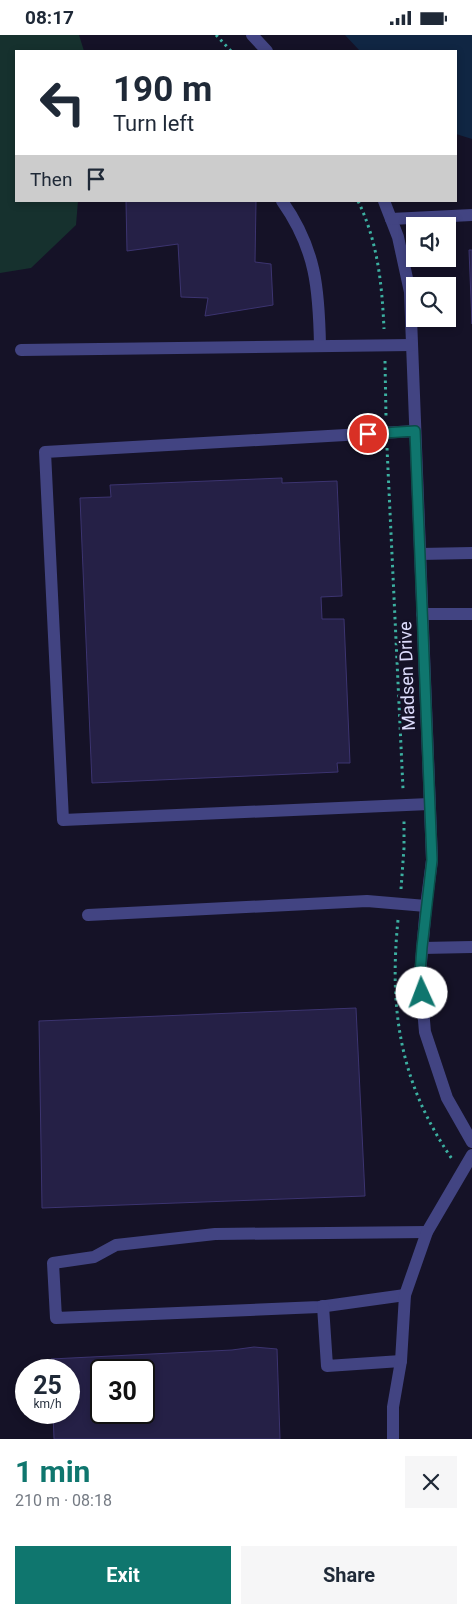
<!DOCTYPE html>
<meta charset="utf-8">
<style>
body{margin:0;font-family:Roboto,sans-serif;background:#f6f6f7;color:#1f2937;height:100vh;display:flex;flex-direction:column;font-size:19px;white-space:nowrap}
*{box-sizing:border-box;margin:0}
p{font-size:16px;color:#747a83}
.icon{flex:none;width:28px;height:28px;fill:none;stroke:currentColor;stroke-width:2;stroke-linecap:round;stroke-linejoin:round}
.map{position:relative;height:1404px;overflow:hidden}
.details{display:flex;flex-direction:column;background:#fff;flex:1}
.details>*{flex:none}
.top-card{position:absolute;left:15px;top:15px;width:442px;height:152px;border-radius:0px;box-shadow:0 2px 8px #0003;background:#fff;color:#1f2937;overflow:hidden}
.fabs{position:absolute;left:406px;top:182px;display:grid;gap:10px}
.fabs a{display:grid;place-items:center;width:50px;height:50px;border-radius:0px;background:#fff;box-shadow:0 2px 8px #0003;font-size:25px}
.speed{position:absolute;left:15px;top:1324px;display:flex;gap:10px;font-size:25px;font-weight:700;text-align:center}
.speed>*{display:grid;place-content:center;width:65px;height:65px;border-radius:50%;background:#fff;box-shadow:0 2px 8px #0003;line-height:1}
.speed small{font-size:12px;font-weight:400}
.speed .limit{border:2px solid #111;border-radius:8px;background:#fff;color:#111}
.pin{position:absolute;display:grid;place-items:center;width:42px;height:42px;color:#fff;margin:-21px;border:2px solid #fff;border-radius:50%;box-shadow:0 1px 5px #0007}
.me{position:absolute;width:55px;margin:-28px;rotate:358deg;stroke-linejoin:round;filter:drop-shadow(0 0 4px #0008)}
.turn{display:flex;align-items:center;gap:18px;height:105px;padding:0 15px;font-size:22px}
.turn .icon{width:65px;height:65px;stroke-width:2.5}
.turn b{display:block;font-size:35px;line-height:42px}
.then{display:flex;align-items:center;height:48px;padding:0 15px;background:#0003;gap:10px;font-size:19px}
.round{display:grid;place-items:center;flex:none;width:52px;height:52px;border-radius:0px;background:#f6f6f7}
.overview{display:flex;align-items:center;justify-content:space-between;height:85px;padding:0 15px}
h1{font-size:30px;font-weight:700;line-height:38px;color:#0f766e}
.action{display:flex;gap:10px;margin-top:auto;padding:10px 15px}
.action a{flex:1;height:58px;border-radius:0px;background:#0f766e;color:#fff;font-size:20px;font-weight:700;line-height:58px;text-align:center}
.action a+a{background:#f6f6f7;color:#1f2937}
.status{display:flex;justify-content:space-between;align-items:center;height:35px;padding:0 25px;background:#fff;direction:ltr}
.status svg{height:14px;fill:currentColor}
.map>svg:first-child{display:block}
.green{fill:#16312e}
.water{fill:#102643}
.building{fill:#252046;stroke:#3c3470;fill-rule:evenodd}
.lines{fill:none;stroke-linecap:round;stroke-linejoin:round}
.path{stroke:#3cb0a1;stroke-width:3;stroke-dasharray:2.5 4;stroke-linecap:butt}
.minor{stroke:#424482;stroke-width:12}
.route-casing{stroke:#0a4d48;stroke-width:12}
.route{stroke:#0f766e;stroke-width:9}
.labels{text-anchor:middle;stroke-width:5;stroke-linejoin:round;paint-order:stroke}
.street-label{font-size:18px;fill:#dddcfc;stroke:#151227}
</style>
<div class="status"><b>08:17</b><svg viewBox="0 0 49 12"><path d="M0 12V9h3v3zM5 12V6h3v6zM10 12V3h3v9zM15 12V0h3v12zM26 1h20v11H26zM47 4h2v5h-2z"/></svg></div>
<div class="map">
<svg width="472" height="1404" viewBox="0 0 472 1404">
<rect width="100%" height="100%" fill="#151227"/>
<!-- green -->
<polygon class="green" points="0,0 79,0 84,16 16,16 16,166 78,166 76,190 31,233 0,238"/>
<!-- water -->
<polygon class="water" points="345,0 472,0 472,104 456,99 456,16 360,16"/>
<!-- building -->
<g class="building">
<polygon points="126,166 256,166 255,227 271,229 273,270 205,281 208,263 181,262 178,209 127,216"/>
<polygon points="469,215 472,215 472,289"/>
<polygon points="282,443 282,448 337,446 342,561 321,562 322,584 344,584 350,728 337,728 338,737 92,748 80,463 111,462 110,450"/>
<polygon points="356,973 365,1161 42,1173 39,986"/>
<path d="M254 1312 277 1314 280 1404H54L53 1378H69V1335H51V1324L232 1315ZM101 1335H144V1378H101Z"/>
</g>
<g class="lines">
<!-- path -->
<g class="path">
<polyline points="216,0 231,16"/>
<path d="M358 166C378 207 382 250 384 294"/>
<polyline points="385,326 386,382"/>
<polyline points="387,413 403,754"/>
<polyline points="401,854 404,813 404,785"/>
<path d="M398 885C389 975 400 1048 452 1124"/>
</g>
<!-- minor -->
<g class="minor">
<polyline points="252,0 267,16"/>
<path d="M282 166C316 214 319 254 320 311"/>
<polyline points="384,166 398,202 410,257 432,825 426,871 420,939 425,997 447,1063 472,1107"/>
<polyline points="391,184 472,180"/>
<polyline points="21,315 412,310"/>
<polyline points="415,396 45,417 63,785 429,769"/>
<polyline points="420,519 472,518"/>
<polyline points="422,579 472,579"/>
<polyline points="88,880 367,866 426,871"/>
<polyline points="422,913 472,912"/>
<polyline points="405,1260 319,1272 56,1283 53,1228 94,1222 116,1210 215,1199 427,1197"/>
<polyline points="323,1271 327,1331 401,1326"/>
<polyline points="393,1404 393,1372 401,1326 405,1260 427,1197 472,1120"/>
</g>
</g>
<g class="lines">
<defs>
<polyline id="route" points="368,399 415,396 432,825 422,912 420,939 422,958"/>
</defs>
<!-- route casing -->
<use href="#route" class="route-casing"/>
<!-- route -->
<use href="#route" class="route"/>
</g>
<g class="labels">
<!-- street labels -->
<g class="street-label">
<text transform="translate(407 641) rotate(-92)" y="6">Madsen Drive</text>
</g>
</g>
</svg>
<div class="fabs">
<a><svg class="icon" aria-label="sound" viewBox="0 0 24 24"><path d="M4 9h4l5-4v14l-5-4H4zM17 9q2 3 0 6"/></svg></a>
<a><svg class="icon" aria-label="search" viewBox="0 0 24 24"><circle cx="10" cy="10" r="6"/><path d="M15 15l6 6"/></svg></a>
</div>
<div class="speed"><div>25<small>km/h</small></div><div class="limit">30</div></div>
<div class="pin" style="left:368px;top:399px;background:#d93025"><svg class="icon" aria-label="arrive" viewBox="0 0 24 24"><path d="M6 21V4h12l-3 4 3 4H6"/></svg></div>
<svg class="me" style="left:422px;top:958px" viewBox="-20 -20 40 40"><circle r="19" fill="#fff"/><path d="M0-13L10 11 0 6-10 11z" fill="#0f766e"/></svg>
<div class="top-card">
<div class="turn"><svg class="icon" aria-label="left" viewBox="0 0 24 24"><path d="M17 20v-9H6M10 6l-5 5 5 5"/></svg><div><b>190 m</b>Turn left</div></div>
<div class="then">Then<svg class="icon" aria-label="arrive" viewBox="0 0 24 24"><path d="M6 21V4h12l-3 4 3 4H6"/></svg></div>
</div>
</div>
<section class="details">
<div class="overview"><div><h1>1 min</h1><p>210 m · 08:18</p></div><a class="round"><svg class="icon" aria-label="close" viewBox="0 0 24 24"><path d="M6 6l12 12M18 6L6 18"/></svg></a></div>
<div class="action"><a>Exit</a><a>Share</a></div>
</section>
